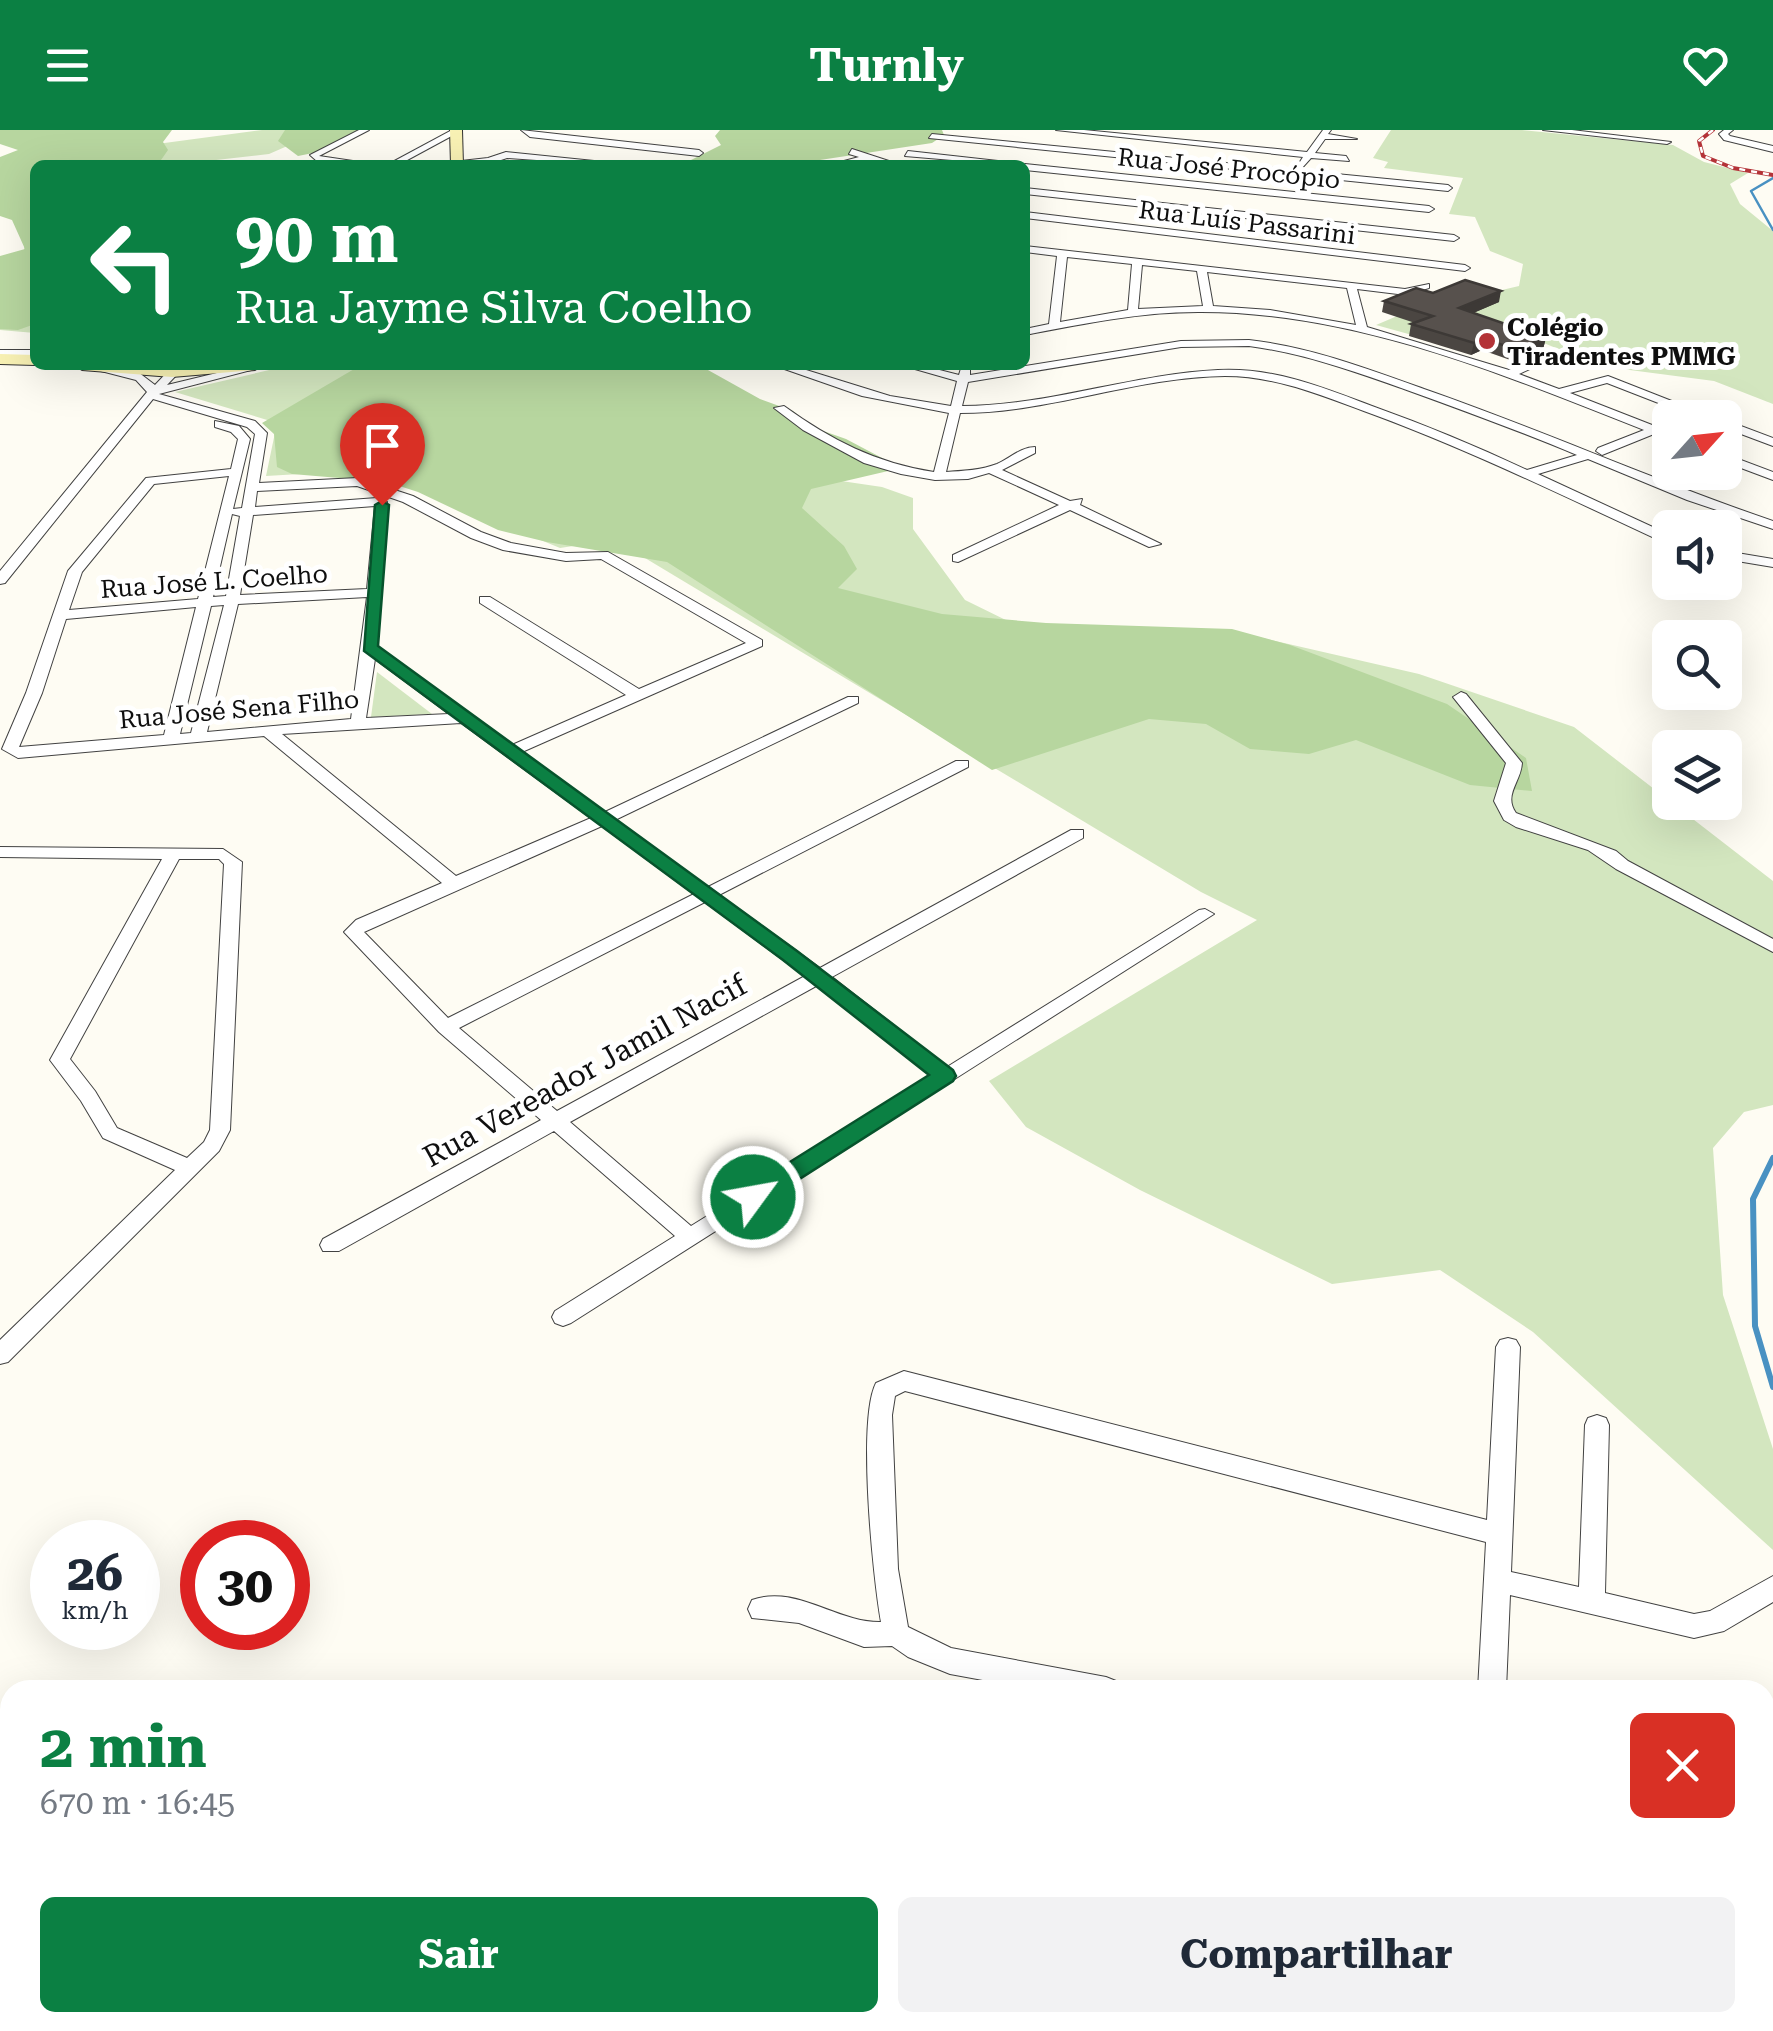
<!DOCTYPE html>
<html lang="pt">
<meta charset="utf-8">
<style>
body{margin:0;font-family:"Roboto Serif",serif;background:#f2f2f3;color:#1f2937;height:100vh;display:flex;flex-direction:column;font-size:38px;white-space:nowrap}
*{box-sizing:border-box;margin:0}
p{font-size:32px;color:#747a83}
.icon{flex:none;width:55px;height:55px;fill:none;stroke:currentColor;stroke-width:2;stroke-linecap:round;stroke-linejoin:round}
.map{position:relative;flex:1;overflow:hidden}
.details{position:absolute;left:0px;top:1550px;width:1775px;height:352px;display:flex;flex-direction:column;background:#fff;border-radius:30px 30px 0 0;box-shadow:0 10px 40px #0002}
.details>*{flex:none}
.guide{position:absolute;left:30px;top:30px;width:1000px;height:210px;border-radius:15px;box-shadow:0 10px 40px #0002;background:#0b8043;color:#fff;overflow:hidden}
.needle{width:65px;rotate:63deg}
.fabs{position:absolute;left:1652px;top:270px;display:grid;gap:20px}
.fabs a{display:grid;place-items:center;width:90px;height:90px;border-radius:15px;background:#fff;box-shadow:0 10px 40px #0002;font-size:50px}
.speed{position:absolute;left:30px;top:1390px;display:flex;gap:20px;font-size:50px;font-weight:700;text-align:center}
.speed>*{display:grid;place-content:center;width:130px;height:130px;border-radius:50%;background:#fff;box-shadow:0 10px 40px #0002;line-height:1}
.speed small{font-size:25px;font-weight:400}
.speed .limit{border:15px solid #d22;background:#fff;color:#111}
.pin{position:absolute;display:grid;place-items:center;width:85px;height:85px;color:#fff;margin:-102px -42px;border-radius:50% 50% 50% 0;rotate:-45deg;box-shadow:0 0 10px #0007}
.pin .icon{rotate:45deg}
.me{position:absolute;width:110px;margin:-55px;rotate:58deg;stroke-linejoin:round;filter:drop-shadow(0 0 8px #0008)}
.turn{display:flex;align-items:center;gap:35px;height:210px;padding:0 40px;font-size:45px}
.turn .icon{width:130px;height:130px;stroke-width:2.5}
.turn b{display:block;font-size:70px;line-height:85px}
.round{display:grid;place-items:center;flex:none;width:105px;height:105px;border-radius:15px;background:#f2f2f3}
.summary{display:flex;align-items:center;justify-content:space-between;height:170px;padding:0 40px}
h1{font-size:60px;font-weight:700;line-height:75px;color:#0b8043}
.action{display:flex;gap:20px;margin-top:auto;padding:20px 40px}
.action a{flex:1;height:115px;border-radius:15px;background:#0b8043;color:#fff;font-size:40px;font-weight:700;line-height:115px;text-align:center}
.action a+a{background:#f2f2f3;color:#1f2937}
header{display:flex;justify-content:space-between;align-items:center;height:130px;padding:0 40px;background:#0b8043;color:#fff;font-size:45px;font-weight:700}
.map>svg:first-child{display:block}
.green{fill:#d3e6bf}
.forest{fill:#b7d69f}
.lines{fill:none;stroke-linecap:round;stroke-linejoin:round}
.stream-far2{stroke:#4991c2;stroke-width:2.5}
.stream-far1{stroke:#4991c2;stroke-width:6}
.stream{stroke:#4991c2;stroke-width:8}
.street-casing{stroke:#424242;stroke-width:2}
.secondary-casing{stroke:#313131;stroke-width:2}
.street{fill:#fff;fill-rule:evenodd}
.secondary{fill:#f8f1b4;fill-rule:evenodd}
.rail-casing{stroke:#b43338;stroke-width:4}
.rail{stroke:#fff;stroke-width:2.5;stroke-dasharray:6;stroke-linecap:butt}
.wall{fill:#4b4642}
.shaded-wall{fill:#3d3936}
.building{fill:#57514d;stroke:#3d3936;stroke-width:2.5}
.route{fill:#0b8043;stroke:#07532c;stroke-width:2.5}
.poi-dot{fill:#b43338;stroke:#fff;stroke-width:4}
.labels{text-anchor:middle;stroke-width:10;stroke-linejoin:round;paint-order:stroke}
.far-street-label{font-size:25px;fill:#0f0f0f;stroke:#fff}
.far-poi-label{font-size:25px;font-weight:bold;fill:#0f0f0f;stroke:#fff;text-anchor:start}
.street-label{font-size:30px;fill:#0f0f0f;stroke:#fff}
</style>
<header><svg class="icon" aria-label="menu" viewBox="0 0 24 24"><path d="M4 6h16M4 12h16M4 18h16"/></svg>Turnly<svg class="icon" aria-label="heart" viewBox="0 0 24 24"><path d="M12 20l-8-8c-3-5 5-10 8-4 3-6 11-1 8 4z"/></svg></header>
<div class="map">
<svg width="1773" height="1901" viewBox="0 0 1773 1901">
<rect width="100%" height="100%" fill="#fefcf3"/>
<!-- green -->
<g class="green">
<polygon points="262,0 324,0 269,24 172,35 35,35 35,203 0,200 0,128 24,124 24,88 0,35"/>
<polygon points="1391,0 1522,0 1673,15 1704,32 1748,43 1730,54 1740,74 1773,101 1773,274 1714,251 1599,236 1520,203 1430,210 1376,195 1461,159 1502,160 1519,156 1523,134 1490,121 1475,87 1449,84 1463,48 1384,38 1388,32 1373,28"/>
<polygon points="291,235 660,235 814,347 882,357 913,368 913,399 965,470 1059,516 1241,503 1419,544 1574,597 1773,751 1773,975 1744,982 1713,1018 1723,1165 1773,1319 1773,1420 1533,1202 1440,1140 1332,1154 1140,1060 1026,997 989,951 1257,790 1201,762 645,428 606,411 560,418 419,360 351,341 266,346 277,293 175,262"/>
<polygon points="377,542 432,584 371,587"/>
</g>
<!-- forest -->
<g class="forest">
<polygon points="0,0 172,0 163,12 168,20 161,30 165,35 35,35 35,194 18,200 0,199 0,126 25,119 12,90 0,86 0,27 18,20 0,14"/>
<polygon points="285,0 365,0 328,20 298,26 278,11"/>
<polygon points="720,0 942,0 944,5 932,13 787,35 681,35 721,15 715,6"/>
<polygon points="361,235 699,235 760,269 793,281 812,297 846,309 901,338 811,359 802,378 844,416 857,439 838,458 942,484 1046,493 1232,499 1290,515 1447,574 1526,628 1532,661 1470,655 1356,610 1309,624 1250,619 1206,594 1149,589 992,640 667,432 547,412 498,400 418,362 387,352 292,344 277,337 274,304 262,293"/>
</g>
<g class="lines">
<!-- stream-far2 -->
<polyline class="stream-far2" points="1773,48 1751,61 1773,100"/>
<!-- stream-far1 -->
<polyline class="stream-far1" points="1773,1028 1753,1069 1755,1196 1773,1257"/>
<!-- stream -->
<g class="stream">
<polyline points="1765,1682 1773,1677"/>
<polyline points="1486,1901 1496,1892"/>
</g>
<defs>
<g id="street">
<polygon points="359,0 369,0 319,26 380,35 318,32 310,25"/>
<polygon points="452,0 459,2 398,35 387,35"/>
<polygon points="521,0 699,20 703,23 699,26 530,7"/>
<polygon points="1056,0 1084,0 1307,22 1323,0 1331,0 1328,4 1357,9 1325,9 1315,23 1346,26 1349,31 1311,28 1302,38 1298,35 1303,27"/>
<polygon points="1543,0 1572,0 1671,12 1667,14"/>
<polygon points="1724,0 1733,0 1728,4 1730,6 1773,16 1773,22 1724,10 1719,4"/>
<polygon points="932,4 1448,55 1452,58 1448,61 929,8"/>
<polygon points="852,19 895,33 896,35 869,30 829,35 859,27 849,24"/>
<polygon points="908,21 1007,32 1011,35 905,26"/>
<polygon points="506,22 604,32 608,35 507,28 489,34 452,32 488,28"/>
<polygon points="1025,34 1429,76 1434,79 1429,82 1025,40"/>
<polygon points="1025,58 1454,105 1459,108 1454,111 1025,64"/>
<polygon points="1025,82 1465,135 1470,138 1465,141 1025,88"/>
<path d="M1025 116 1405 159 1429 154V158L1406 165 1357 159 1367 197 1509 240 1541 226H1549V230L1519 244 1559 259 1608 246 1715 288H1697L1607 253 1570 263 1670 302V310L1654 304 1602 325 1596 321 1598 318 1644 300C1502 244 1353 181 1198 182 1139 182 1082 194 1025 205V199L1049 194 1057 126 1025 122ZM1067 127 1132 134 1128 180 1060 192ZM1142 135 1197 141 1203 176 1138 179ZM1207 142 1347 158 1356 195 1270 180 1213 176Z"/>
<path d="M1249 210C1310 217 1366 238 1424 259 1542 300 1655 351 1773 391V399L1687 370 1588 329 1538 344 1670 405V414L1665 413C1568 368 1472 321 1372 284 1323 266 1277 246 1225 246 1135 247 1050 283 960 283L946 342C963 341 981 340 997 334 1010 328 1021 317 1035 317V323L1002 340 1070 371 1082 369 1080 375 1161 414 1149 417 1070 380 958 432 953 431V425L1059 375 989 343 968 349 935 350 901 344 864 333 803 300 774 278 784 276C831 310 876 333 934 342L949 283 862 266 773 235H790L890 266 951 276 957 251 901 235H920L959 245 962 235H970V245L1181 211ZM1249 216C1303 223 1353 241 1404 259 1462 280 1520 301 1577 325L1527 340C1476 316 1425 295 1372 276 1322 257 1273 237 1218 240 1131 244 1049 276 962 276L968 252 1181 217Z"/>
<rect x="0" y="220" width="35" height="6"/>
<path d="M174 235 184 237 167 255 250 235H270L159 264 255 291 267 303 259 353 358 348 413 366 481 402 511 413 566 423 608 422 762 510V516L522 622 605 682 848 567H858V573L615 690 708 757 956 631H968V637L719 765 820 838 1071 700H1083V708L832 847 947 937 1199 780 1205 779 1214 784 571 1193 563 1196 555 1193 552 1187 555 1181 675 1106 554 1001 339 1121H323L320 1115 323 1109 541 990 439 902 344 802 356 790 442 753 264 606 18 628 2 619 26 563 68 441 146 348 231 339 238 309 231 302 215 297V291L239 296 250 309 233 379 242 378 255 304 247 297 153 269 5 453 0 454V441L147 262 136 250 101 241V237L138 242 155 255ZM229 346 198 469 69 480 82 442 154 354ZM357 356 403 372 471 408 503 420 566 431 601 429 746 513 639 559 490 467H480V473L626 565 512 615 376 517 387 372 377 368 255 377 257 361ZM375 376 367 459 240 465 253 385ZM232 384 240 386 226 466 213 467ZM367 467 351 589 207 602 238 474ZM224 475 191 603 180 604 211 476ZM196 477 164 605 19 617 42 563 66 489ZM375 529 449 584 366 588ZM461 593 591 688 456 746 282 604ZM602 696 694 764 448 888 364 802ZM705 772 805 846 557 981 459 898ZM818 855 933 946 691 1096 570 992Z"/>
<polygon points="1725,290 1773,308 1773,316 1725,298"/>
<polygon points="1725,324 1773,342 1773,350 1725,332"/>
<polygon points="1725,421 1773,429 1773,437 1725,429"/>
<path d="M1461 562 1466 564 1522 633C1521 652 1503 665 1516 683L1616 721 1628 731 1773 809V822L1616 739 1588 720 1516 697 1504 690 1494 671 1506 633 1453 567Z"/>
<path d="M0 717 223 719 242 732 230 1000 219 1021 8 1232 0 1234V1210L175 1040 103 1008 81 971 50 930 162 729 0 727ZM179 729H219L224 734 210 1000 204 1012 187 1028 117 998 95 961 70 929Z"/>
<path d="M1508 1208 1516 1210 1520 1217 1511 1442 1579 1457 1585 1295 1588 1288 1597 1285 1606 1288 1609 1295 1605 1463 1694 1484 1710 1481 1773 1446V1472L1724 1501 1694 1508 1510 1465 1506 1560H1478L1486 1412 905 1261 895 1266 892 1285 898 1439 908 1497 951 1518 1106 1547 1116 1551 1120 1560H1037L950 1544 908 1527 892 1516 864 1517 799 1493 752 1488 748 1479 752 1470C796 1454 837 1493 881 1492 873 1447 857 1290 876 1253L904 1241 1487 1390 1496 1217 1500 1210Z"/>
</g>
<g id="secondary">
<polygon points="450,0 462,0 463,35 451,35"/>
<polygon points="0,224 35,225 35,235 0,234"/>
<polygon points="74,235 263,235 255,240 172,247 82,240"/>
</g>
</defs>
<!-- street casing -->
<use href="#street" class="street-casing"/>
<!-- secondary casing -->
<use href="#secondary" class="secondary-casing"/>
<!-- street -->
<use href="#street" class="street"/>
<!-- secondary -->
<use href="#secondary" class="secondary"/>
<defs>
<polyline id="rail" points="1713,0 1699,11 1703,26 1733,38 1773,45"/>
</defs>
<!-- rail casing -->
<use href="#rail" class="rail-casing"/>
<!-- rail -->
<use href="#rail" class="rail"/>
</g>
<!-- wall -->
<polygon class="wall" points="1384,171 1499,172 1473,183 1546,208 1543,219 1513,231 1482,220 1471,225 1409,206 1411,194 1415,193 1382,182"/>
<!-- shaded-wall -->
<g class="shaded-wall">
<polygon points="1501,161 1499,172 1457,190 1459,178"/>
<polygon points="1546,208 1543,219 1513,231 1515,219"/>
<polygon points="1485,209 1482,220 1471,225 1474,213"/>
</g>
<!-- building -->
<polygon class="building" points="1465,150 1501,161 1459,178 1546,208 1515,219 1485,209 1474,213 1411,194 1433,186 1384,171 1416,158 1433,163"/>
<!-- route -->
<polygon class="route" points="382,371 389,375 378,516 797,821 953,940 956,946 953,951 762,1073 745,1073 741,1067 745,1060 929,945 783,830 364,521 375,375"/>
<!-- markers -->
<circle class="poi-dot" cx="1487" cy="211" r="10"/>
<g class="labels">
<!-- far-street labels -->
<g class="far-street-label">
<text transform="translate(1229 38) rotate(6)" y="9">Rua José Procópio</text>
<text transform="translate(1247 92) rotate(7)" y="9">Rua Luís Passarini</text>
<text transform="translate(214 451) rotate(-4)" y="9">Rua José L. Coelho</text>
<text transform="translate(239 579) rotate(-5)" y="9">Rua José Sena Filho</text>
</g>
<!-- far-poi labels -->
<g class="far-poi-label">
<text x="1507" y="206">Colégio<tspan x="1507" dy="29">Tiradentes PMMG</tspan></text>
</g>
<!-- street labels -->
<g class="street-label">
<text transform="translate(585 941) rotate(-29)" y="10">Rua Vereador Jamil Nacif</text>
</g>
</g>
</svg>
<div class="fabs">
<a><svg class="needle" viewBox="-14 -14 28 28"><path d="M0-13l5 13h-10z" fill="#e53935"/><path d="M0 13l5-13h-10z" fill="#747a83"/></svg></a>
<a><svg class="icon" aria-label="sound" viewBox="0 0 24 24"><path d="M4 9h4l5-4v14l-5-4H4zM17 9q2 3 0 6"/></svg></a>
<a><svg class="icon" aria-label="search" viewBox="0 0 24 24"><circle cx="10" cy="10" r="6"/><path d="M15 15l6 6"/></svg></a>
<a><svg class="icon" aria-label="layers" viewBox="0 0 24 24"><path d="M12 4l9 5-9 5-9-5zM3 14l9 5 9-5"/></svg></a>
</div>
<div class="speed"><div>26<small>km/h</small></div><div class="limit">30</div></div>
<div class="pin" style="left:382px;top:375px;background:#d93025"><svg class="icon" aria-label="arrive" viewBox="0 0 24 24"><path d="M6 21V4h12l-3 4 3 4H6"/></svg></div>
<svg class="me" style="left:753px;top:1067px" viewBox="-20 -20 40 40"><circle r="17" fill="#0b8043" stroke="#fff" stroke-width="3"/><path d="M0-11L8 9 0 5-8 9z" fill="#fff"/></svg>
<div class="guide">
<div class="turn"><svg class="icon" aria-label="left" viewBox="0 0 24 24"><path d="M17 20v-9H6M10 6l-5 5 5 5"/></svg><div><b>90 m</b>Rua Jayme Silva Coelho</div></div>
</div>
<section class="details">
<div class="summary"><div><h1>2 min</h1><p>670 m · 16:45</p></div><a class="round" style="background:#d93025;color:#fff"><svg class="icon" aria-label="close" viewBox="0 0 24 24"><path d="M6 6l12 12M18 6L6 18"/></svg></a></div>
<div class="action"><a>Sair</a><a>Compartilhar</a></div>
</section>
</div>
